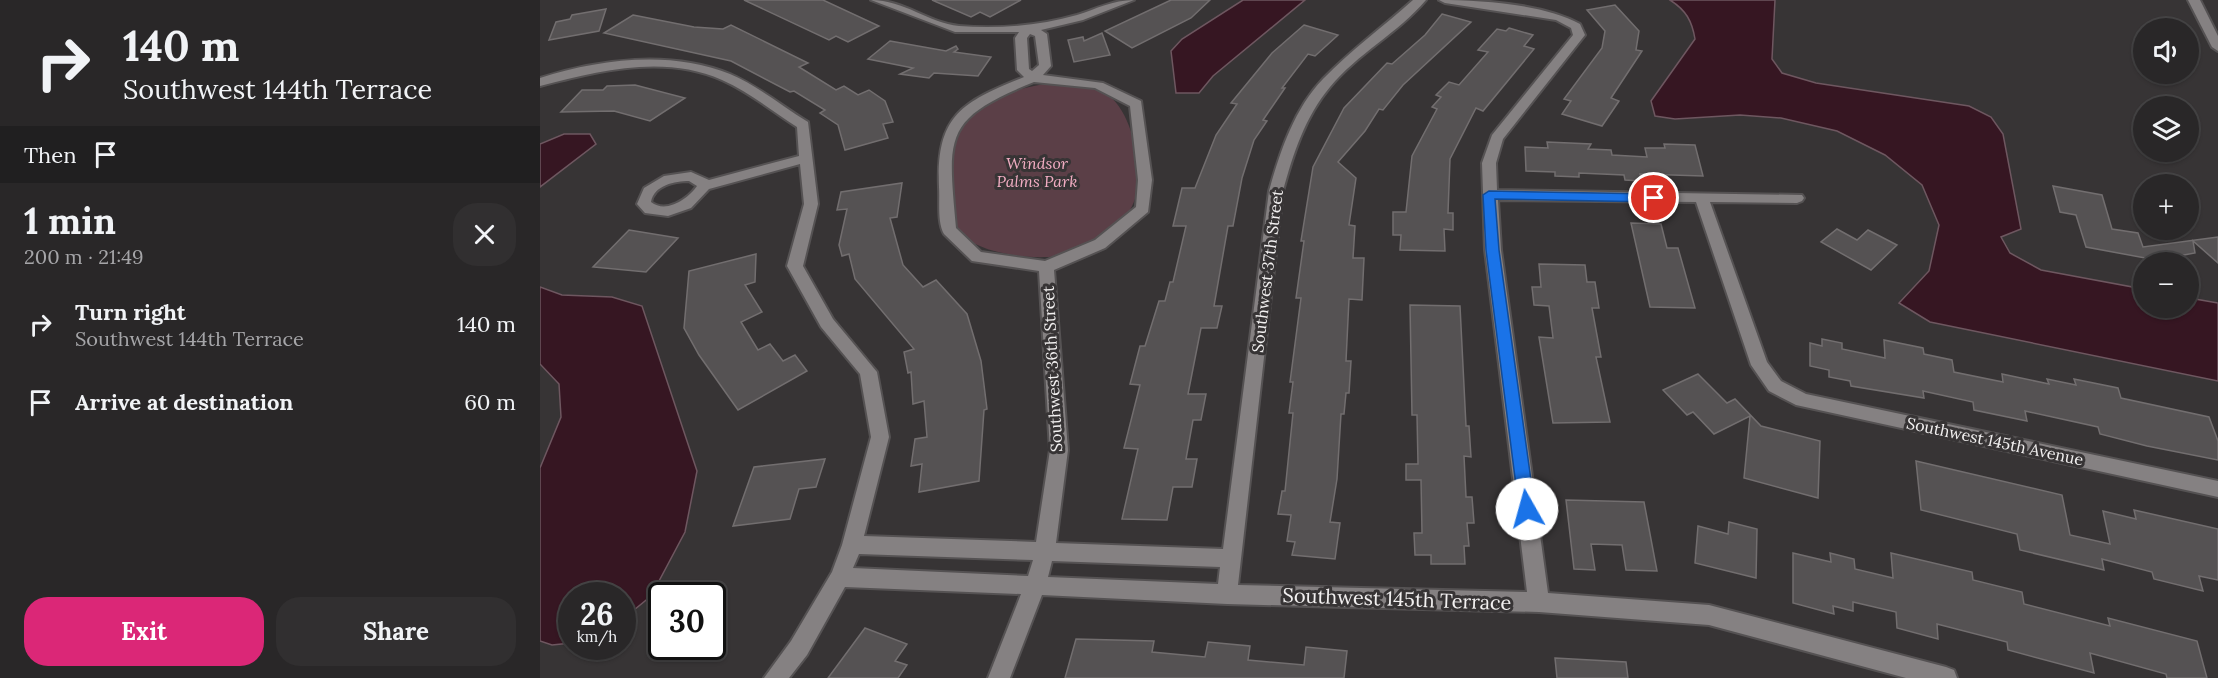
<!DOCTYPE html>
<meta charset="utf-8">
<style>
body{margin:0;font-family:Lora,serif;background:#312f30;color:#f1f3f6;height:100vh;display:flex;flex-direction:column;font-size:22px;white-space:nowrap}
*{box-sizing:border-box;margin:0}
p{font-size:20px;color:#a5a5a8}
.icon{flex:none;width:33px;height:33px;fill:none;stroke:currentColor;stroke-width:2;stroke-linecap:round;stroke-linejoin:round}
.map{position:relative;flex:1;overflow:hidden}
.panel{display:flex;flex-direction:column;background:#292728;width:540px}
.panel>*{flex:none}
.banner{background:#292728;color:#f1f3f6;overflow:hidden}
.controls{position:absolute;left:1593px;top:18px;display:grid;gap:12px}
.controls a{display:grid;place-items:center;width:66px;height:66px;border-radius:50%;background:#292728;box-shadow:0 2px 4px #0004,0 0 0 2px #454445;font-size:30px}
.speed{position:absolute;left:18px;top:582px;display:flex;gap:12px;font-size:30px;font-weight:700;text-align:center}
.speed>*{display:grid;place-content:center;width:78px;height:78px;border-radius:50%;background:#292728;box-shadow:0 2px 4px #0004,0 0 0 2px #454445;line-height:1}
.speed small{font-size:15px;font-weight:400}
.speed .limit{border:3px solid #111;border-radius:9px;background:#fff;color:#111}
.pin{position:absolute;display:grid;place-items:center;width:51px;height:51px;color:#fff;margin:-26px;border:3px solid #fff;border-radius:50%;box-shadow:0 2px 6px #0007}
.me{position:absolute;width:66px;margin:-33px;rotate:353deg;stroke-linejoin:round;filter:drop-shadow(0 0 4px #0008)}
.turn{display:flex;align-items:center;gap:21px;height:126px;padding:0 24px;font-size:27px}
.turn .icon{width:78px;height:78px;stroke-width:2.5}
.turn b{display:block;font-size:42px;line-height:51px}
.then{display:flex;align-items:center;height:57px;padding:0 24px;background:#0003;gap:12px;font-size:22px}
.round{display:grid;place-items:center;flex:none;width:63px;height:63px;border-radius:24px;background:#312f30}
.head{display:flex;align-items:center;justify-content:space-between;height:102px;padding:0 24px}
h1{font-size:36px;font-weight:800;line-height:45px}
.action{display:flex;gap:12px;margin-top:auto;padding:12px 24px}
.action a{flex:1;height:69px;border-radius:24px;background:#db2777;color:#fff;font-size:24px;font-weight:800;line-height:69px;text-align:center}
.action a+a{background:#312f30;color:#f1f3f6}
ul{padding:0;list-style:none}
li{display:flex;align-items:center;gap:18px;height:78px;padding:0 24px}
li div{flex:1}
li b{display:block;font-size:22px}
li em{font-style:normal}
main{display:flex;flex:1;min-height:0}
.map>svg:first-child{display:block}
.green{fill:#5b3f47}
.water{fill:#361622;stroke:#6e5760;stroke-width:1.5}
.building{fill:#555253;stroke:#726e6f;stroke-width:1.5}
.lines{fill:none;stroke-linecap:round;stroke-linejoin:round}
.street-casing{stroke:#555253;stroke-width:4}
.street{fill:#858182;fill-rule:evenodd}
.route{fill:#1a73e8;stroke:#114b97;stroke-width:1.5}
.labels{text-anchor:middle;stroke-width:6;stroke-linejoin:round;paint-order:stroke}
.park-label{font-size:16px;font-style:italic;fill:#f2adc3;stroke:#373435}
.street-label{font-size:16px;fill:#f2f0f0;stroke:#373435}
.near-street-label{font-size:20px;fill:#f2f0f0;stroke:#373435}
</style>
<main>
<section class="panel">
<div class="banner">
<div class="turn"><svg class="icon" aria-label="right" viewBox="0 0 24 24"><path d="M7 20v-9h11M14 6l5 5-5 5"/></svg><div><b>140 m</b>Southwest 144th Terrace</div></div>
<div class="then">Then<svg class="icon" aria-label="arrive" viewBox="0 0 24 24"><path d="M6 21V4h12l-3 4 3 4H6"/></svg></div>
</div>
<div class="head"><div><h1>1 min</h1><p>200 m · 21:49</p></div><a class="round"><svg class="icon" aria-label="close" viewBox="0 0 24 24"><path d="M6 6l12 12M18 6L6 18"/></svg></a></div>
<ul>
<li><svg class="icon" aria-label="right" viewBox="0 0 24 24"><path d="M7 20v-9h11M14 6l5 5-5 5"/></svg><div><b>Turn right</b><p>Southwest 144th Terrace</p></div><em>140 m</em></li>
<li><svg class="icon" aria-label="arrive" viewBox="0 0 24 24"><path d="M6 21V4h12l-3 4 3 4H6"/></svg><div><b>Arrive at destination</b></div><em>60 m</em></li>
</ul>
<div class="action"><a>Exit</a><a>Share</a></div>
</section>
<div class="map">
<svg width="1678" height="678" viewBox="0 0 1678 678">
<rect width="100%" height="100%" fill="#373435"/>
<!-- green -->
<path class="green" d="M511 83C529 84 549 84 565 93 594 109 608 182 590 210 579 226 536 253 517 256 492 260 445 254 424 237 410 226 419 208 413 195 412 191 408 187 406 183 410 167 410 143 418 129 436 97 479 88 511 83Z"/>
<!-- water -->
<g class="water">
<polygon points="703,0 765,0 673,76 659,93 636,93 631,51 642,39"/>
<path d="M1130 0H1235L1232 59 1242 73 1276 83 1429 106 1451 117 1463 134 1481 229 1461 237 1470 253 1501 270 1603 289 1604 308H1648L1649 298 1678 303V381L1390 322 1359 303 1389 271 1399 225 1382 185 1345 155 1297 131 1241 118 1200 115 1135 119 1115 116 1111 101 1155 39C1152 21 1146 10 1130 0Z"/>
<polygon points="24,134 50,134 56,144 0,187 0,144"/>
<polygon points="0,287 22,295 72,297 102,306 157,471 145,532 111,596 83,619 82,596 32,596 31,643 12,645 0,641 0,468 21,417 19,384 0,364"/>
</g>
<!-- building -->
<g class="building">
<polygon points="204,0 283,0 339,26 308,42 296,36 289,40"/>
<polygon points="392,0 481,0 450,17 440,12 431,17"/>
<polygon points="631,0 670,0 651,18 592,48 565,31"/>
<polygon points="1075,5 1099,31 1096,50 1102,51 1071,98 1079,101 1062,126 1022,114 1031,101 1024,99 1062,48 1065,31 1047,10"/>
<polygon points="66,9 59,31 9,40 16,22 30,19 32,15"/>
<polygon points="902,14 931,22 863,85 843,110 839,109 825,131 798,162 816,178 809,225 815,226 813,258 824,258 822,300 809,299 806,361 811,361 809,393 806,393 804,414 801,414 797,479 790,522 800,523 795,559 752,555 755,542 747,541 751,515 738,514 742,491 745,491 753,413 749,413 753,382 750,382 761,298 756,298 764,241 761,241 773,167 804,108 847,63 852,64 885,35"/>
<polygon points="93,15 154,27 183,29 191,25 268,63 259,67 296,90 304,86 318,95 329,90 345,101 353,122 343,124 348,138 305,150 298,125 280,113 285,110 254,91 250,92 191,61 64,33"/>
<polygon points="764,25 798,35 775,56 768,54 742,88 745,88 723,120 727,121 714,140 702,178 693,226 688,226 674,306 682,306 677,328 661,328 648,394 666,394 661,420 653,420 646,459 657,459 652,487 633,487 627,520 582,519 598,449 584,448 600,385 590,384 600,346 605,346 619,301 625,301 630,282 633,282 646,226 633,226 642,188 655,188 676,135 697,104 691,103 732,53"/>
<polygon points="969,28 993,35 984,46 994,49 943,111 936,108 910,159 908,213 913,213 913,230 904,229 905,251 860,250 861,235 853,235 853,212 866,212 872,156 897,109 892,107 901,97 896,95 909,82 919,85 948,52 938,50 957,29 966,31"/>
<polygon points="562,33 570,55 534,62 528,40 543,37 544,41"/>
<polygon points="350,41 406,51 416,46 418,49 414,52 451,57 438,76 394,73 389,78 360,74 373,68 328,59"/>
<polygon points="95,85 145,98 110,121 74,111 21,112 42,90 63,90 67,86"/>
<polygon points="1007,142 1051,144 1048,149 1071,150 1072,155 1107,157 1105,148 1125,148 1124,144 1155,145 1163,176 1100,174 1101,181 1085,180 1084,175 1039,173 1039,177 1015,176 1015,172 986,171 985,147 1008,148"/>
<polygon points="362,183 357,217 350,218 363,265 383,287 396,280 427,314 441,361 447,409 444,410 439,481 379,492 382,464 371,466 375,439 387,437 384,401 373,404 371,372 368,373 364,352 374,349 315,279 309,254 302,256 299,245 307,209 297,210 301,192"/>
<polygon points="1513,186 1562,195 1572,229 1598,233 1603,247 1678,237 1678,263 1653,241 1655,253 1616,260 1546,247 1536,215 1520,212"/>
<polygon points="1091,223 1121,224 1127,248 1138,248 1155,308 1110,307"/>
<polygon points="1297,229 1317,240 1328,230 1357,245 1331,270 1281,242"/>
<polygon points="89,230 138,238 106,272 53,267"/>
<polygon points="216,254 215,282 205,285 222,312 201,322 218,350 230,344 243,361 255,355 267,371 198,410 159,355 144,328 149,271"/>
<polygon points="999,264 1045,265 1047,282 1055,282 1059,308 1052,308 1061,357 1056,357 1070,422 1013,423 999,337 1013,338 1009,306 994,305 992,287 1001,287"/>
<polygon points="870,305 920,306 926,426 929,426 931,457 924,456 926,497 932,497 934,523 927,523 929,546 924,546 925,564 891,564 891,555 875,555 874,533 882,533 881,480 866,480 866,464 878,464 877,415 872,415"/>
<polygon points="1282,339 1302,343 1302,349 1345,358 1344,340 1383,348 1384,354 1412,360 1414,372 1463,382 1462,374 1509,384 1507,379 1536,385 1534,379 1578,388 1581,398 1669,417 1678,441 1678,460 1607,446 1560,434 1558,427 1485,411 1487,421 1434,410 1433,402 1383,391 1384,398 1311,386 1310,381 1289,377 1289,370 1270,366 1270,343 1282,346"/>
<polygon points="1158,374 1187,403 1195,399 1221,426 1280,441 1278,498 1204,478 1210,416 1174,434 1153,412 1147,415 1123,390"/>
<polygon points="285,459 276,487 259,489 250,519 193,526 214,467"/>
<polygon points="1376,461 1522,495 1530,535 1570,544 1563,511 1596,519 1594,510 1678,529 1678,580 1659,576 1663,591 1614,579 1612,572 1562,559 1564,570 1480,550 1477,534 1381,510"/>
<polygon points="1026,500 1104,502 1117,571 1086,570 1082,545 1051,544 1055,570 1034,569"/>
<polygon points="1189,522 1217,529 1216,578 1155,563 1158,526 1188,534"/>
<polygon points="1253,553 1291,562 1290,553 1314,559 1315,569 1353,578 1351,553 1432,572 1433,580 1482,592 1484,604 1570,626 1568,618 1657,641 1667,678 1627,678 1626,674 1550,653 1554,673 1468,650 1467,642 1397,624 1398,639 1357,628 1356,612 1313,602 1313,611 1293,606 1294,614 1253,603"/>
<polygon points="325,628 367,644 355,661 367,665 358,678 288,678"/>
<polygon points="536,639 614,641 612,652 665,657 668,642 710,646 708,660 764,665 766,647 807,651 804,678 525,678"/>
<polygon points="1015,658 1086,662 1088,678 1017,678"/>
</g>
<g class="lines">
<defs>
<g id="street">
<path d="M331 0C364 0 389 23 419 26 457 29 499 26 537 15 556 9 573 0 594 0L543 20 501 30 507 34 511 66 503 75 563 83 601 101 612 180 608 212 565 248 514 270 528 450 516 543 683 549 729 191C740 152 754 109 783 79 810 51 844 26 873 0H886C858 33 817 54 790 87 765 117 753 154 743 191L698 585 987 592 945 250 942 163 952 135 1033 35 1031 28 1016 20 905 3 899 0C941 0 1003 4 1040 24L1045 35 963 139 956 163 957 190 1262 195 1264 198 1262 201 1257 203 1170 202 1227 362 1241 381 1266 394 1678 481V497L1256 405 1229 391 1211 365 1156 202 958 200 961 250 1008 593 1169 605 1406 667 1414 670 1417 678H1366L1169 625 999 612 687 604 502 595 470 678H448L481 594 305 587 267 655 249 678H224L251 641 292 572 302 545 331 437 320 374 281 327 247 266 264 204 260 164 169 189 151 208 128 216 105 213 97 204 104 188 124 176 151 172 169 180 259 156 257 127C232 111 209 92 182 80 124 54 58 71 0 86V78C59 59 131 50 190 74 218 86 242 106 268 122L278 204 263 266 293 319 337 372 349 437 324 536 496 542 510 450 499 271 432 261 404 234C397 222 400 201 399 187 396 115 422 102 484 77L477 70 475 38 479 32H415ZM490 34 495 36 499 65 492 71 489 69 487 38ZM494 82 555 88 590 106 598 180 596 207 555 240 505 261 441 252 416 228C408 136 402 119 494 82ZM149 181 157 186C148 199 126 214 111 202 114 185 135 181 149 181ZM319 554 493 560 488 576 313 568ZM512 561 680 567 678 584 508 577Z"/>
<polygon points="1648,0 1660,0 1678,36 1678,51 1672,47"/>
</g>
</defs>
<!-- street casing -->
<use href="#street" class="street-casing"/>
<!-- street -->
<use href="#street" class="street"/>
</g>
<!-- route -->
<polygon class="route" points="949,191 1114,194 1120,198 1114,202 955,199 959,250 995,509 992,514 981,514 979,509 946,250 943,195"/>
<g class="labels">
<!-- park labels -->
<g class="park-label">
<text x="497" y="169">Windsor<tspan x="497" dy="18">Palms Park</tspan></text>
</g>
<!-- street labels -->
<g class="street-label">
<text transform="translate(727 271) rotate(-83)" y="6">Southwest 37th Street</text>
<text transform="translate(512 369) rotate(-93)" y="6">Southwest 36th Street</text>
<text transform="translate(1455 441) rotate(12)" y="6">Southwest 145th Avenue</text>
</g>
<!-- near-street labels -->
<g class="near-street-label">
<text transform="translate(857 599) rotate(2)" y="7">Southwest 145th Terrace</text>
</g>
</g>
</svg>
<div class="controls">
<a><svg class="icon" aria-label="sound" viewBox="0 0 24 24"><path d="M4 9h4l5-4v14l-5-4H4zM17 9q2 3 0 6"/></svg></a>
<a><svg class="icon" aria-label="layers" viewBox="0 0 24 24"><path d="M12 4l9 5-9 5-9-5zM3 14l9 5 9-5"/></svg></a>
<a>+</a>
<a>−</a>
</div>
<div class="speed"><div>26<small>km/h</small></div><div class="limit">30</div></div>
<div class="pin" style="left:1114px;top:198px;background:#d93025"><svg class="icon" aria-label="arrive" viewBox="0 0 24 24"><path d="M6 21V4h12l-3 4 3 4H6"/></svg></div>
<svg class="me" style="left:987px;top:509px" viewBox="-20 -20 40 40"><circle r="19" fill="#fff"/><path d="M0-13L10 11 0 6-10 11z" fill="#1a73e8"/></svg>
</div>
</main>
